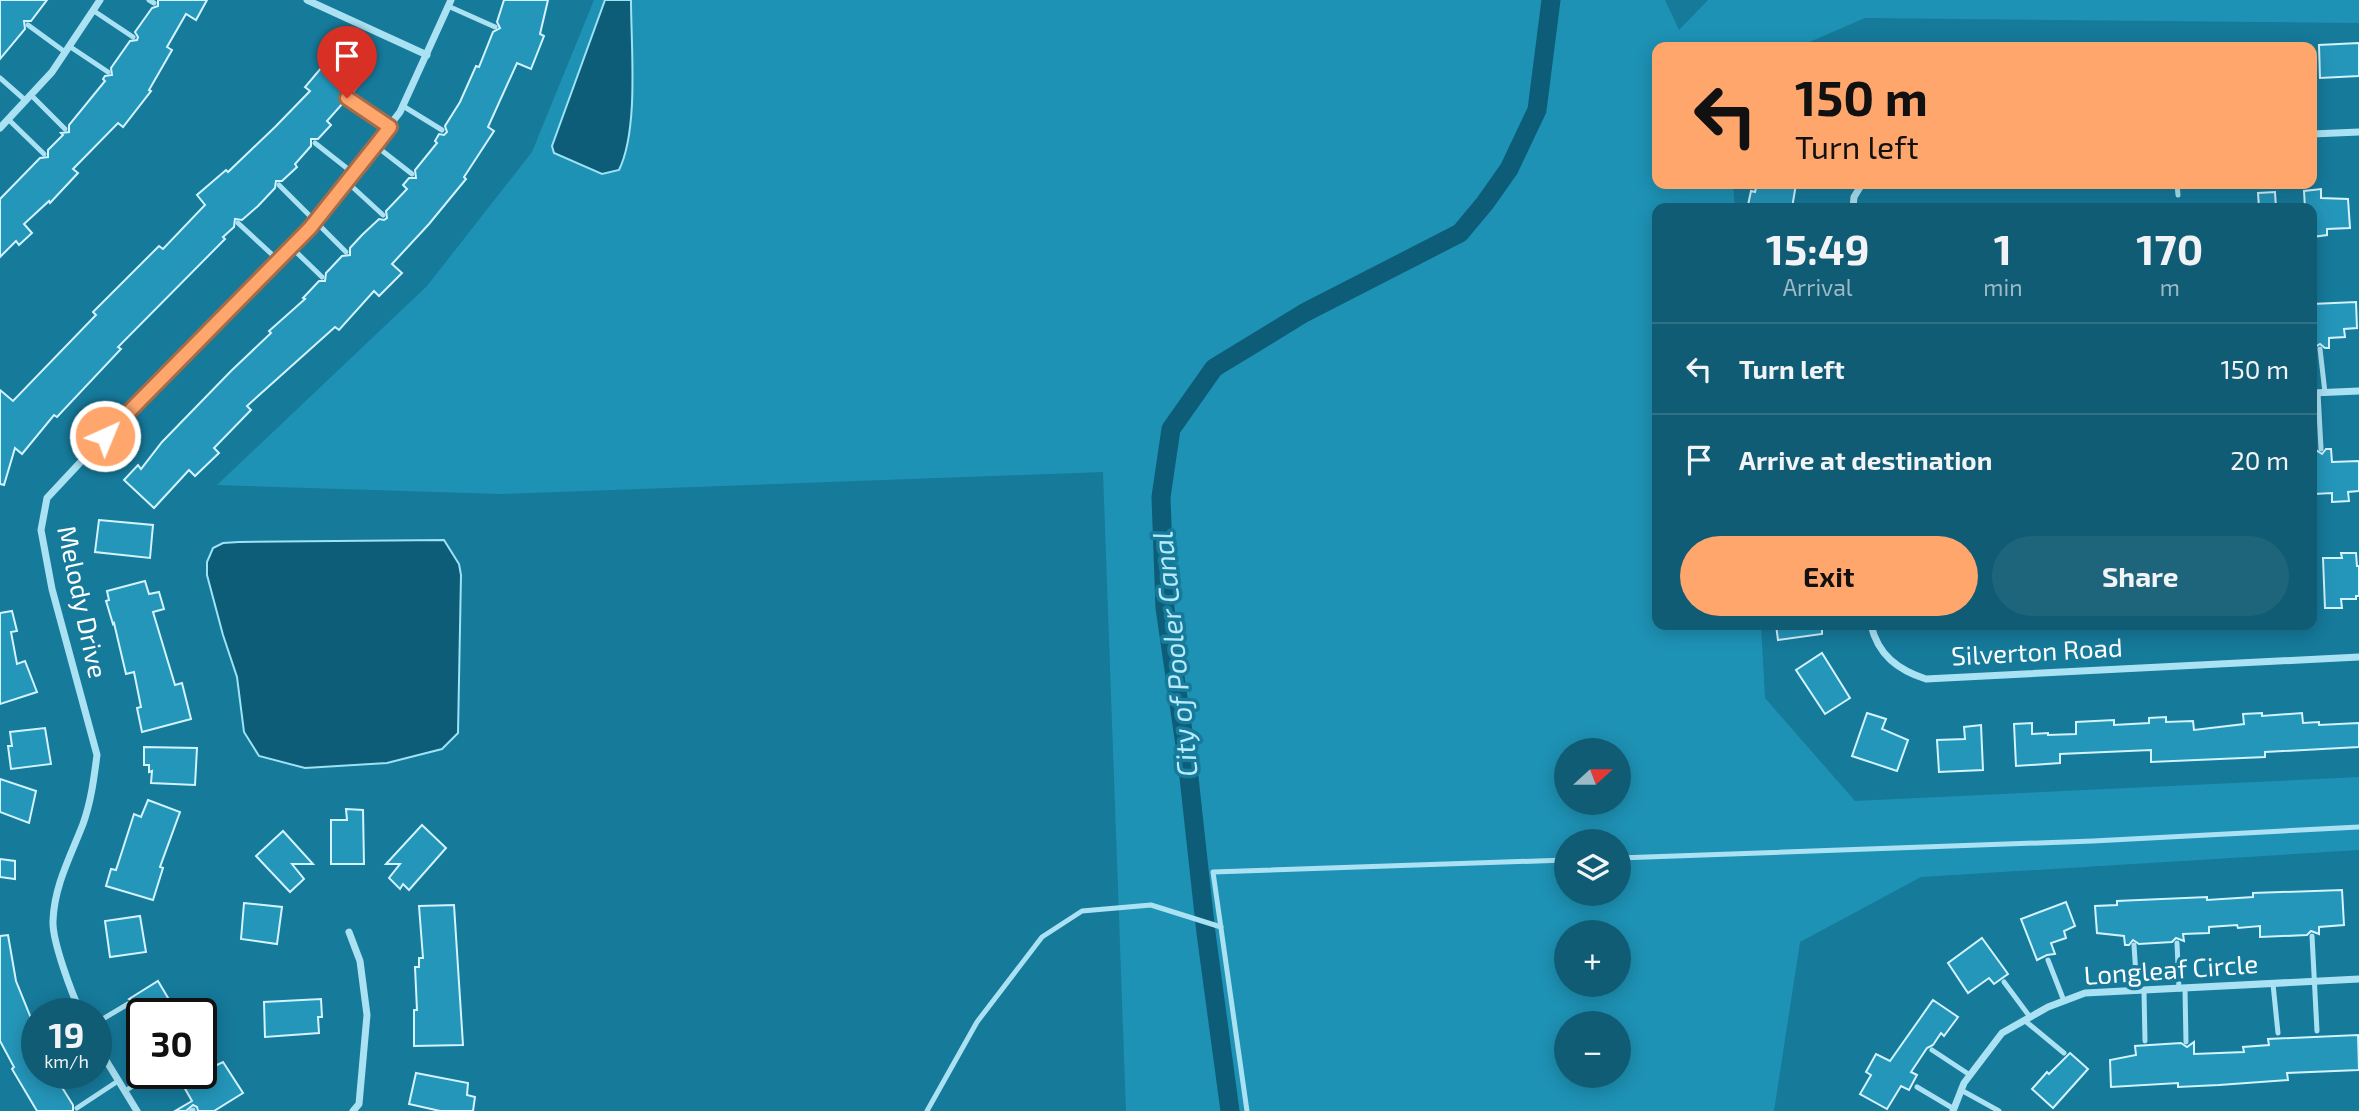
<!DOCTYPE html>
<meta charset="utf-8">
<style>
body{margin:0;font-family:"Exo 2",sans-serif;background:#1e657c;color:#f1f3f6;height:100vh;display:flex;flex-direction:column;font-size:26px;white-space:nowrap}
*{box-sizing:border-box;margin:0}
p{font-size:23px;color:#9cbac5}
.icon{flex:none;width:38px;height:38px;fill:none;stroke:currentColor;stroke-width:2;stroke-linecap:round;stroke-linejoin:round}
.map{position:relative;flex:1;overflow:hidden}
.panel{position:absolute;left:1652px;top:203px;width:665px;height:427px;display:flex;flex-direction:column;background:#105c74;border-radius:14px;box-shadow:0 4px 18px #0003}
.panel>*{flex:none}
.top-card{position:absolute;left:1652px;top:42px;width:665px;height:147px;border-radius:14px;box-shadow:0 4px 18px #0003;background:#ffa66d;color:#111;overflow:hidden}
.needle{width:46px;rotate:69deg}
.tools{position:absolute;left:1554px;top:738px;display:grid;gap:14px}
.tools a{display:grid;place-items:center;width:77px;height:77px;border-radius:50%;background:#105c74;box-shadow:0 4px 18px #0003;font-size:35px}
.speed{position:absolute;left:21px;top:998px;display:flex;gap:14px;font-size:35px;font-weight:700;text-align:center}
.speed>*{display:grid;place-content:center;width:91px;height:91px;border-radius:50%;background:#105c74;box-shadow:0 4px 18px #0003;line-height:1}
.speed small{font-size:18px;font-weight:400}
.speed .limit{border:4px solid #111;border-radius:10px;background:#fff;color:#111}
.pin{position:absolute;display:grid;place-items:center;width:60px;height:60px;color:#fff;margin:-72px -30px;border-radius:50% 50% 50% 0;rotate:-45deg;box-shadow:0 0 7px #0007}
.pin .icon{rotate:45deg}
.me{position:absolute;width:77px;margin:-38px;rotate:44deg;stroke-linejoin:round;filter:drop-shadow(0 0 5px #0008)}
.turn{display:flex;align-items:center;gap:24px;height:147px;padding:0 28px;font-size:32px}
.turn .icon{width:91px;height:91px;stroke-width:2.5}
.turn b{display:block;font-size:49px;line-height:60px}
.eta{display:flex;justify-content:space-evenly;align-items:center;height:119px;text-align:center}
.eta b{font-size:42px;font-weight:700;line-height:49px}
.cta{display:flex;gap:14px;margin-top:auto;padding:14px 28px}
.cta a{flex:1;height:80px;border-radius:42px;background:#ffa66d;color:#111;font-size:28px;font-weight:700;line-height:80px;text-align:center}
.cta a+a{background:#1e657c;color:#f1f3f6}
ul{padding:0;list-style:none}
li{display:flex;align-items:center;gap:21px;height:91px;padding:0 28px;border-top:2px solid #307186}
li div{flex:1}
li b{display:block;font-size:26px}
li em{font-style:normal}
.map>svg:first-child{display:block}
.green{fill:#1e92b5;fill-rule:evenodd}
.water{fill:#0e5d78;stroke:#9ee2f5;stroke-width:2}
.lines{fill:none;stroke-linecap:round;stroke-linejoin:round}
.canal{stroke:#0e5d78;stroke-width:19}
.building{fill:#2496ba;stroke:#d3f3fd;stroke-width:2}
.service{stroke:#abe2f3;stroke-width:5}
.minor{stroke:#abe2f3;stroke-width:7}
.route-casing{stroke:#a66c47;stroke-width:18}
.route{stroke:#ffa66d;stroke-width:12}
.labels{text-anchor:middle;stroke-width:7;stroke-linejoin:round;paint-order:stroke}
.street-label{font-size:26px;fill:#fff;stroke:#167a9b}
.water-label{font-size:28px;font-style:italic;fill:#b8eaf9;stroke:#167a9b}
</style>
<div class="map">
<svg width="2359" height="1111" viewBox="0 0 2359 1111">
<rect width="100%" height="100%" fill="#167a9b"/>
<!-- green -->
<path class="green" d="M594 0H1665L1679 30 1708 0H2359V23L1865 18 1798 47H1657V184H1733L1735 208H1657V625H1761L1765 698 1855 801 2359 777V850L1921 877 1800 942 1774 1111H1126L1103 472 501 494 217 485 427 286 532 152ZM1566 751H1619V803H1566ZM1566 842H1619V894H1566ZM1566 933H1619V985H1566ZM1566 1024H1619V1076H1566Z"/>
<!-- water -->
<g class="water">
<path d="M605 0H631C631 47 639 129 619 170L602 174 554 153 552 146Z"/>
<polygon points="444,540 459,564 461,575 458,733 442,749 387,763 305,768 259,756 244,732 237,677 223,635 207,575 207,562 213,548 223,543 239,542"/>
</g>
<g class="lines">
<!-- canal -->
<polyline class="canal" points="1230,1111 1206,933 1187,759 1165,608 1161,497 1171,429 1214,368 1304,313 1460,233 1485,203 1509,169 1537,110 1551,0"/>
</g>
<!-- building -->
<g class="building">
<polygon points="0,0 47,0 31,21 24,21 25,29 0,59"/>
<polygon points="158,0 207,0 196,20 186,14 167,47 172,50 149,90 151,91 123,127 118,123 73,169 78,173 50,203 49,201 24,224 32,233 19,245 16,241 0,257 0,199 40,158 48,157 48,150 63,135 61,133 69,132 69,125 105,81 103,79 105,76 112,75 111,68 130,41 137,40 138,37 135,32 152,8 158,6"/>
<polygon points="504,0 548,0 540,34 544,36 531,69 517,63 488,127 494,131 464,177 466,179 429,224 392,264 402,273 379,296 374,291 339,330 335,327 247,406 251,410 214,448 219,453 195,476 189,470 154,508 124,480 138,465 141,469 162,442 231,371 271,333 269,331 305,299 303,298 319,281 325,281 326,273 342,256 350,255 350,248 362,235 379,219 384,220 387,218 386,211 407,189 403,185 409,178 416,178 415,170 437,143 435,141 439,134 444,135 447,132 445,126 460,102 476,66 479,67 493,32 500,28 497,22"/>
<polygon points="2359,43 2359,76 2320,78 2319,45"/>
<polygon points="333,54 363,80 351,94 343,95 344,102 327,121 331,125 318,139 311,139 311,146 295,164 297,167 282,181 276,181 275,188 258,206 242,220 235,219 234,227 223,237 225,239 118,347 121,349 57,417 54,415 22,454 15,448 4,485 0,484 0,390 13,401 96,315 93,312 159,246 163,249 205,205 197,195 226,170 228,172 275,127 310,91 305,87"/>
<polygon points="1757,184 1796,184 1792,208 1763,208 1748,205 1751,191 1755,192"/>
<polygon points="2321,189 2321,198 2348,199 2350,228 2327,229 2327,235 2312,237 2312,208 2305,208 2304,191"/>
<polygon points="2275,192 2276,208 2259,208 2258,193"/>
<polygon points="2356,302 2357,328 2344,329 2345,337 2329,338 2329,348 2325,348 2320,344 2312,349 2312,304"/>
<polygon points="2326,449 2331,449 2332,462 2359,461 2359,491 2348,492 2349,501 2332,502 2332,493 2314,494 2312,450 2316,450 2322,454"/>
<polygon points="99,520 153,525 150,558 95,552"/>
<polygon points="2341,553 2356,553 2357,566 2359,566 2359,596 2356,596 2356,599 2341,599 2342,608 2325,608 2323,558 2342,558"/>
<polygon points="145,581 149,594 159,592 164,609 153,612 175,685 182,683 191,719 142,732 137,708 141,707 134,672 126,674 114,623 113,624 106,601 109,600 107,591"/>
<polygon points="12,611 17,631 11,632 17,664 25,661 37,692 0,704 0,613"/>
<polygon points="1776,625 1822,625 1822,634 1778,640"/>
<polygon points="1822,653 1850,698 1825,714 1796,670"/>
<polygon points="1867,713 1886,719 1882,729 1908,740 1897,771 1852,756"/>
<polygon points="2262,713 2262,716 2302,713 2303,723 2319,722 2319,725 2359,723 2359,747 2265,752 2265,757 2151,762 2151,750 2060,754 2060,763 2016,766 2014,724 2032,723 2032,734 2048,733 2048,735 2076,734 2076,722 2114,720 2114,725 2149,723 2149,718 2166,717 2166,722 2193,721 2194,730 2244,724 2243,714"/>
<polygon points="1981,725 1983,770 1939,772 1937,740 1965,739 1964,727"/>
<polygon points="45,728 51,764 11,769 8,746 12,746 10,732"/>
<polygon points="144,747 197,748 195,785 151,783 152,771 149,772 149,765 144,765"/>
<polygon points="0,779 36,791 29,823 0,812"/>
<polygon points="148,800 180,812 160,867 163,868 153,900 106,886 111,869 116,870 134,814 141,817"/>
<polygon points="346,809 363,810 364,864 331,864 331,820 347,820"/>
<polygon points="422,825 446,848 409,890 403,884 400,889 389,878 400,864 386,864"/>
<polygon points="283,831 313,864 292,864 304,879 290,892 256,856"/>
<polygon points="0,859 15,861 15,879 0,877"/>
<polygon points="2342,890 2344,925 2319,927 2319,934 2311,931 2307,935 2260,937 2260,926 2238,928 2237,925 2209,927 2209,933 2183,934 2184,941 2176,938 2172,942 2139,944 2133,940 2129,945 2125,945 2124,936 2097,933 2095,906 2117,905 2117,901 2207,897 2207,900 2253,897 2253,893"/>
<polygon points="2066,902 2075,926 2064,931 2066,938 2051,943 2055,954 2047,955 2037,960 2021,919"/>
<polygon points="244,903 282,907 277,944 241,939"/>
<polygon points="454,905 463,1045 414,1046 414,1010 417,1010 415,967 419,967 419,958 423,958 419,906"/>
<polygon points="140,916 146,952 110,957 105,921"/>
<polygon points="8,935 16,981 37,1033 37,1073 53,1073 73,1105 73,1111 37,1111 12,1069 14,1067 0,1041 0,936"/>
<polygon points="1982,938 2008,974 1994,984 1989,978 1968,993 1948,963"/>
<polygon points="158,981 177,1013 133,1013 131,1008 133,1002 129,999"/>
<polygon points="321,999 322,1017 318,1017 319,1033 265,1037 264,1002"/>
<polygon points="1933,1000 1958,1017 1944,1036 1941,1033 1933,1045 1927,1048 1911,1072 1917,1075 1909,1090 1901,1086 1887,1109 1860,1094 1871,1075 1866,1072 1876,1054 1890,1061"/>
<polygon points="2358,1035 2359,1070 2287,1073 2288,1080 2219,1085 2178,1087 2178,1083 2111,1087 2110,1060 2136,1055 2135,1046 2181,1043 2187,1047 2194,1042 2194,1054 2244,1052 2243,1047 2269,1045 2268,1039"/>
<polygon points="201,1044 215,1066 223,1062 243,1093 214,1111 198,1111 197,1107 193,1105 186,1111 175,1111 192,1101 176,1073 201,1073"/>
<polygon points="2070,1053 2088,1069 2053,1108 2032,1089 2047,1072 2049,1074"/>
<polygon points="416,1073 468,1083 467,1095 475,1097 473,1111 440,1111 409,1104"/>
</g>
<g class="lines">
<!-- service -->
<g class="service">
<polyline points="149,0 154,3"/>
<polyline points="448,6 495,27"/>
<polyline points="94,11 133,37"/>
<polyline points="28,25 65,52"/>
<polyline points="69,46 108,72"/>
<polyline points="0,78 25,100"/>
<polyline points="31,95 65,129"/>
<polyline points="347,98 390,127"/>
<polyline points="403,106 442,130"/>
<polyline points="8,119 44,154"/>
<polyline points="315,143 353,173"/>
<polyline points="376,146 412,174"/>
<polyline points="347,182 383,215"/>
<polyline points="2177,184 2178,195"/>
<polyline points="279,185 346,252"/>
<polyline points="238,223 278,260"/>
<polyline points="291,247 322,277"/>
<polyline points="2320,349 2325,393"/>
<polyline points="2318,393 2321,449"/>
<polyline points="1619,858 2093,841 2359,827"/>
<polyline points="2312,936 2317,1031"/>
<polyline points="2177,943 2179,989"/>
<polyline points="2134,945 2137,991"/>
<polyline points="2048,960 2064,1001"/>
<polyline points="2004,982 2030,1017"/>
<polyline points="2273,984 2278,1033"/>
<polyline points="2185,989 2186,1042"/>
<polyline points="2144,991 2145,1041"/>
<polyline points="2024,1020 2064,1053"/>
<polyline points="96,1023 128,1004"/>
<polyline points="1932,1050 1970,1075"/>
<polyline points="1917,1087 1954,1109"/>
<polyline points="1961,1090 1999,1111"/>
<polyline points="125,1091 153,1073"/>
<polyline points="77,1108 118,1081"/>
<polyline points="191,1111 193,1110"/>
<polyline points="927,1111 977,1022 1042,937 1082,911 1151,905 1221,927"/>
<polyline points="1247,1111 1213,872 1566,860"/>
</g>
<!-- minor -->
<g class="minor">
<polyline points="307,0 427,55"/>
<polyline points="0,128 52,72 100,0"/>
<polyline points="2312,134 2359,132"/>
<polyline points="1853,208 1854,197 1862,184"/>
<polyline points="2312,393 2359,391"/>
<path d="M1871 625C1878 655 1898 670 1926 679L2359 657"/>
<polyline points="349,932 360,961 367,1015 359,1104 353,1111"/>
<path d="M81 1013C72 994 52 941 53 921 54 886 71 855 83 824 91 802 94 778 97 755L52 589 41 530 47 498 118 422 310 228 400 112 451 0"/>
<polyline points="96,1044 137,1111"/>
<polyline points="1953,1111 1964,1083 2002,1033 2048,1007 2085,993 2359,979"/>
</g>
</g>
<g class="lines">
<defs>
<polyline id="route" points="105,436 310,228 380,140 390,127 347,98"/>
</defs>
<!-- route casing -->
<use href="#route" class="route-casing"/>
<!-- route -->
<use href="#route" class="route"/>
</g>
<g class="labels">
<!-- street labels -->
<g class="street-label">
<text transform="translate(82 602) rotate(78)" y="9">Melody Drive</text>
<text transform="translate(2037 652) rotate(-3)" y="9">Silverton Road</text>
<text transform="translate(2171 970) rotate(-4)" y="9">Longleaf Circle</text>
</g>
<!-- water labels -->
<g class="water-label">
<text transform="translate(1175 654) rotate(-96)" y="10">City of Pooler Canal</text>
</g>
</g>
</svg>
<div class="tools">
<a><svg class="needle" viewBox="-14 -14 28 28"><path d="M0-13l5 13h-10z" fill="#e53935"/><path d="M0 13l5-13h-10z" fill="#9cbac5"/></svg></a>
<a><svg class="icon" aria-label="layers" viewBox="0 0 24 24"><path d="M12 4l9 5-9 5-9-5zM3 14l9 5 9-5"/></svg></a>
<a>+</a>
<a>−</a>
</div>
<div class="speed"><div>19<small>km/h</small></div><div class="limit">30</div></div>
<div class="pin" style="left:347px;top:98px;background:#d93025"><svg class="icon" aria-label="arrive" viewBox="0 0 24 24"><path d="M6 21V4h12l-3 4 3 4H6"/></svg></div>
<svg class="me" style="left:105px;top:436px" viewBox="-20 -20 40 40"><circle r="17" fill="#ffa66d" stroke="#fff" stroke-width="3"/><path d="M0-11L8 9 0 5-8 9z" fill="#fff"/></svg>
<div class="top-card">
<div class="turn"><svg class="icon" aria-label="left" viewBox="0 0 24 24"><path d="M17 20v-9H6M10 6l-5 5 5 5"/></svg><div><b>150 m</b>Turn left</div></div>
</div>
<section class="panel">
<div class="eta">
<div><b>15:49</b><p>Arrival</p></div>
<div><b>1</b><p>min</p></div>
<div><b>170</b><p>m</p></div>
</div>
<ul>
<li><svg class="icon" aria-label="left" viewBox="0 0 24 24"><path d="M17 20v-9H6M10 6l-5 5 5 5"/></svg><div><b>Turn left</b></div><em>150 m</em></li>
<li><svg class="icon" aria-label="arrive" viewBox="0 0 24 24"><path d="M6 21V4h12l-3 4 3 4H6"/></svg><div><b>Arrive at destination</b></div><em>20 m</em></li>
</ul>
<div class="cta"><a>Exit</a><a>Share</a></div>
</section>
</div>
